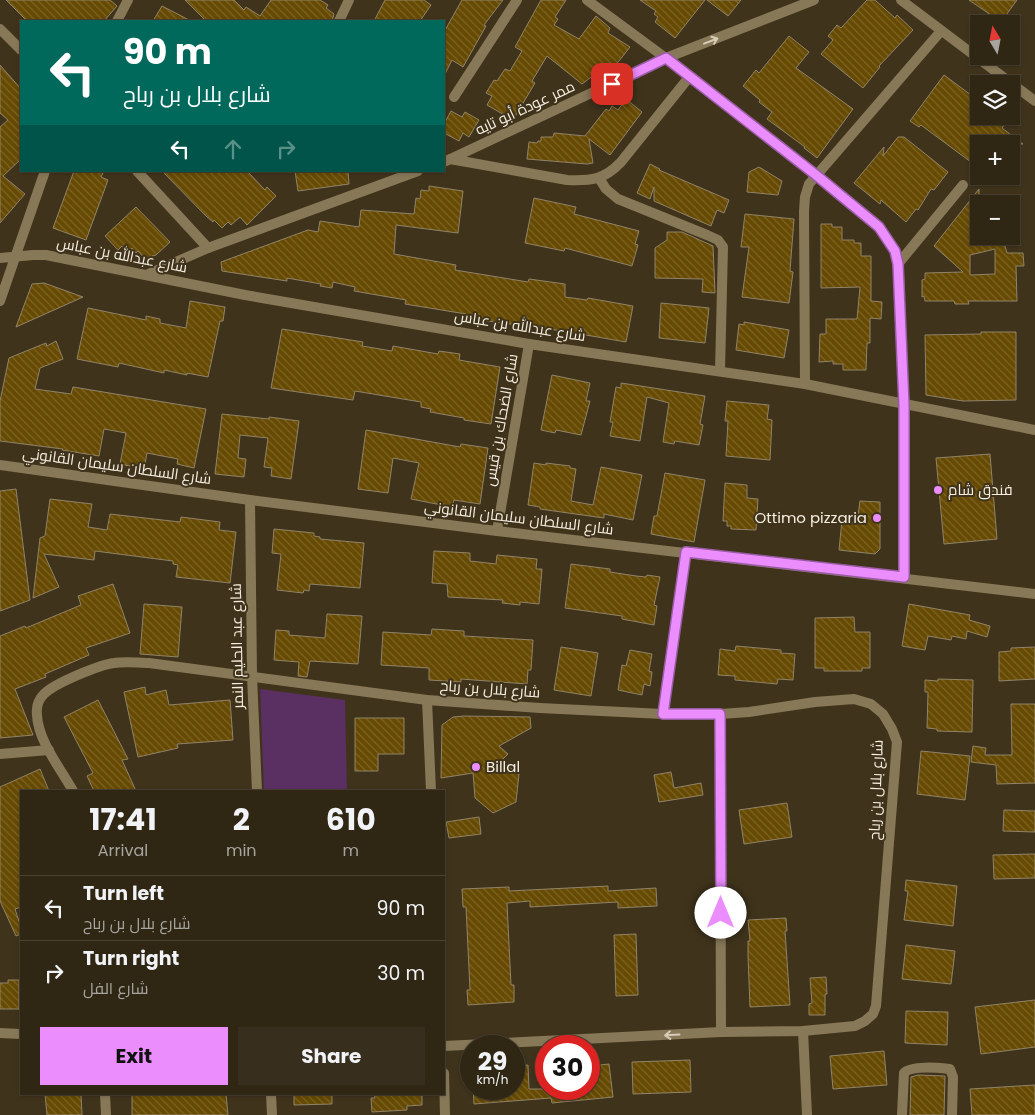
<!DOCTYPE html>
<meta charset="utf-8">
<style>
body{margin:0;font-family:Poppins,Cairo,sans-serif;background:#372e1d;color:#f1f3f6;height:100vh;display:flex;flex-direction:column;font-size:19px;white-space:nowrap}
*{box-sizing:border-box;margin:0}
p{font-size:16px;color:#a7a5a0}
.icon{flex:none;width:28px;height:28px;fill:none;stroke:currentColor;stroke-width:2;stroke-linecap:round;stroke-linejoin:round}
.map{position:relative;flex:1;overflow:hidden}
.drawer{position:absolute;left:20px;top:790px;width:425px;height:305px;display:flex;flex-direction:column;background:#2f2614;border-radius:0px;box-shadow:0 1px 4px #0004,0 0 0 1px #4a4334}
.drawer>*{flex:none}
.banner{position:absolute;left:20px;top:20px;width:425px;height:152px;border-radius:0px;box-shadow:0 1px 4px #0004,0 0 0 1px #4a4334;background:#00695c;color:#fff;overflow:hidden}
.needle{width:32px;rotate:350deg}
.tools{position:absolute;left:970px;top:15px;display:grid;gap:10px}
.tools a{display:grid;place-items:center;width:50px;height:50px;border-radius:0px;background:#2f2614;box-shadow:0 1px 4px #0004,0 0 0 1px #4a4334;font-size:25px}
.speed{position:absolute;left:460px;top:1035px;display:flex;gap:10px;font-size:25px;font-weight:700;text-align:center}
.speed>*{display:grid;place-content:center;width:65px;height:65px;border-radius:50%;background:#2f2614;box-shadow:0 1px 4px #0004,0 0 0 1px #4a4334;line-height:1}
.speed small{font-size:12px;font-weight:400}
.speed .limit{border:8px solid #d22;background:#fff;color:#111}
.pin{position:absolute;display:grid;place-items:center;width:42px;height:42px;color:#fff;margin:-21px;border-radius:10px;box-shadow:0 2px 8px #0006}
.me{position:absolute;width:55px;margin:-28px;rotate:0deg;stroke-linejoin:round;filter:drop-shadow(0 0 4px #0008)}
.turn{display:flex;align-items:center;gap:18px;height:105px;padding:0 20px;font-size:22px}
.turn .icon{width:65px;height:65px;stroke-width:2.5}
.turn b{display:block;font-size:35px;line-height:42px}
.lanes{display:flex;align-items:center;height:48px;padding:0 20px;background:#0003;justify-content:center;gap:25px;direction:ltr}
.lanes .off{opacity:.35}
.eta{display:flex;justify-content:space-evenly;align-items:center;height:85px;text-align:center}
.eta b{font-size:30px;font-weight:700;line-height:35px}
.cta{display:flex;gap:10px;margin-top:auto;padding:10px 20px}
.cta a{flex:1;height:58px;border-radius:0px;background:#eb8dfc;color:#111;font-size:20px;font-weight:700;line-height:58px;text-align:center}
.cta a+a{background:#372e1d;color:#f1f3f6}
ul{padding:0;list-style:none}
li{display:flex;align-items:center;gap:15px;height:65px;padding:0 20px;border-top:1px solid #4a4334}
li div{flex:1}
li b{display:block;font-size:19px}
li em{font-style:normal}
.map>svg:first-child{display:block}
.park{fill:#5a2f62}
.building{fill:url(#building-back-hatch);stroke:#918368;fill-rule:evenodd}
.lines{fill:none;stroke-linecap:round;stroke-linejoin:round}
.street{stroke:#877858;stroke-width:10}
.oneway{stroke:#d5cbb7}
.route-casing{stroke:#995ca4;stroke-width:12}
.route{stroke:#eb8dfc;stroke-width:9}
.poi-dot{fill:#eb8dfc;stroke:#3f331b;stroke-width:2}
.labels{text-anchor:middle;stroke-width:4;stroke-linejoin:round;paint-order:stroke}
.street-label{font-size:15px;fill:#f6eee0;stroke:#3f331b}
.poi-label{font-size:15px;fill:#f6eee0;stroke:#3f331b;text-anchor:start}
</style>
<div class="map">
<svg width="1035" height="1115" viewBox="0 0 1035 1115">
<defs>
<pattern id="building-back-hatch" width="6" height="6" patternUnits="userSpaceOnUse" patternTransform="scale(1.25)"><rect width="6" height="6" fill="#664a02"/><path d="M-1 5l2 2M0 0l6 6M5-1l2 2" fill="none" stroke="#7c6427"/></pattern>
</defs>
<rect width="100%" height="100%" fill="#3f331b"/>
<!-- park -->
<polygon class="park" points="260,689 345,700 347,791 264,791"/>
<!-- building -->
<g class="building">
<polygon points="6,0 110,0 117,6 104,21 27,21"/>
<polygon points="185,0 234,0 244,10 246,7 260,16 271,0 320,0 328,5 326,8 334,14 332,21 206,21"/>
<polygon points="385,0 424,0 431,5 420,21 374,21"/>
<polygon points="462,0 503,0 484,25 486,26 463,67 452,60 444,76 444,32"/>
<polygon points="541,0 566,0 555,17 558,19 554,25 579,39 596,16 610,28 608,33 630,47 615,66 610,63 582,84 547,56 532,81 535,83 513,120 487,105 492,96 486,93 494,80 497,81 505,69 510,71 522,51 515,47"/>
<polygon points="640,0 705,0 675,38 655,22 658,17 654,14 656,11"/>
<polygon points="707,0 741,0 728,16"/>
<polygon points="867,0 875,0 895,18 897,15 913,30 879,66 880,67 863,88 821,54 833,40 828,36 837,25 841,28"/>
<polygon points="969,0 1017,0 1001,22"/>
<polygon points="162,6 191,21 153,21"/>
<polygon points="789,36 809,52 796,68 853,109 817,158 804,148 805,147 767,119 772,112 759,102 760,100 743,86 756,70 759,73"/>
<polygon points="0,65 21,89 21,159 3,176 25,194 0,223 0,127 8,120 0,113"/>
<polygon points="944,75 979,101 979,116 994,116 1005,124 1002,128 1023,144 979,144 979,168 921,125 919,127 910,121"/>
<polygon points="626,99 642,112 610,155 589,139 593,163 587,164 527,159 529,142 537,143 538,141 541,141 541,137 553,137 554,133 585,136 606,109 609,111 612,106 618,110"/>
<polygon points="451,111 462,117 465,112 479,120 469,137 463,133 459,141 444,133 444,124"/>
<polygon points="898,137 904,137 948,172 934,190 931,189 918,210 916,209 906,222 881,200 880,204 854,183 884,147 883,156"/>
<polygon points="650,164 660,169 659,170 729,200 724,213 717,210 711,226 654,201 654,187 650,199 637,193"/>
<polygon points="759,167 782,181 778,195 747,192 749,172"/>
<polygon points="74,171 104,171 101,177 108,180 86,240 53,228"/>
<polygon points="162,171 247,171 265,190 267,187 276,196 247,225 240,217 231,225 228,222 222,228 214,220 213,222 206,216"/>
<polygon points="295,171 348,171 349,184 298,191"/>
<polygon points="429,186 463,191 458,233 396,225 394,254 456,265 455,270 528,282 529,279 565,284 565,297 587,300 588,298 633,306 626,342 563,331 465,318 466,314 405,304 406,300 354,291 355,287 333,282 332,288 320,286 321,284 287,278 287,281 222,271 221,262 308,230 318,232 320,221 359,227 361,210 414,214 416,198 420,199 421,190 429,191"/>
<path d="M979 189V236H1002L1007 253H1023L1024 266H1016L1017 301H968L969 304H955L954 301H925L924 296 922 297V280L925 279V273L963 272 934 246ZM995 249V274L970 275V255Z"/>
<polygon points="534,198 576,207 574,214 639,231 635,244 638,245 632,266 565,248 564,251 525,243"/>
<polygon points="136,207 170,242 156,255 152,256 147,261 138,251 136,253 132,248 128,252 122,246 118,250 105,236"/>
<polygon points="745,214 794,219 790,271 793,272 789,303 742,297 749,247 741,247"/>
<polygon points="821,224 832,224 832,227 842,227 842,240 854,240 854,243 861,243 861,256 871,256 871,301 882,302 881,319 870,318 870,343 867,343 866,370 843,370 843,364 833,364 833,361 819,362 820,334 826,334 826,319 857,319 860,287 821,288"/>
<polygon points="667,232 682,232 713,246 715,293 702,292 703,279 655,278 655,248 667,240"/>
<polygon points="44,283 83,297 16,327 32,284"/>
<polygon points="190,301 225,307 223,321 220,321 208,377 187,373 187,375 164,370 164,373 119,363 118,367 77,359 88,308 146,320 146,316 160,319 160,323 186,328"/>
<polygon points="661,303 709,308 705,343 659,338"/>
<polygon points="744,322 789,330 784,358 736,350 739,324 744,325"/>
<polygon points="282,329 363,342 362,346 392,351 393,346 438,354 439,351 460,354 459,360 500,367 491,424 464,420 464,418 430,412 431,409 421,407 421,402 355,391 353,400 271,388"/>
<polygon points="981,332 1016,332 1016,400 963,401 926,395 925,335 981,334"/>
<polygon points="56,341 63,359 40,368 35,389 71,394 73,387 206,409 194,468 177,464 178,459 147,453 144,469 120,464 126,433 104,429 99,456 62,450 63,449 0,441 0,401 9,358 46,343 47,346"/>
<polygon points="552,375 590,383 586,401 590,401 581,435 556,430 555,433 541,430"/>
<polygon points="621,383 705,396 700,424 703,425 699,445 675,441 674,444 663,442 669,403 647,397 640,441 610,436 613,422 610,422 616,387 621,388"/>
<polygon points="727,401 769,405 767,419 772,420 770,460 726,456 728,421 725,421"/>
<polygon points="222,414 269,419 269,417 299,421 291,479 271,476 272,468 264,467 268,438 240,435 238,458 246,459 244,477 215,474"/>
<polygon points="366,430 460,447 461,444 488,448 480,504 454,500 452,507 411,499 419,463 393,458 388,493 358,489"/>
<polygon points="990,454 997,539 944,544 936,458"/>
<polygon points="534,463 546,465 546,463 570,466 570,468 576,469 571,501 593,505 601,467 642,475 633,520 604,514 604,518 540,509 540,507 528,505"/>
<polygon points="665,473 705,480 694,542 651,534 654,516 657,516"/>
<polygon points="725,483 747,485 747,498 758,499 756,530 731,529 731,526 727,526 727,521 723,521"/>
<polygon points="16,489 30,600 0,611 0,491"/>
<polygon points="50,499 92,504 88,527 107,530 110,514 180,522 181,517 220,522 219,530 236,532 230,583 176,577 178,565 173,564 173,561 95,551 94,560 44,554 59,587 33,598 40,538 45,536"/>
<polygon points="860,501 880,502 880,549 875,554 839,550 842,520 857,523"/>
<polygon points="274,529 314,533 314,536 320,537 320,539 364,543 360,588 310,584 309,591 304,590 303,593 277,590 281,554 272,553"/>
<polygon points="434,551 470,553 470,561 496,564 497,555 537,559 536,569 542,569 539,604 520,602 520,605 502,603 503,600 448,597 447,584 432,583"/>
<polygon points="571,564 610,569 610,572 636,576 646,577 647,575 660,577 654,605 657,606 654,625 622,619 622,616 565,608"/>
<polygon points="113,584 130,633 86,648 89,655 45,674 46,677 15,689 33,735 0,738 0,636 25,626 26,628 81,605 78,596"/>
<polygon points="144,604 182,607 178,657 140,654"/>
<polygon points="909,604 970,615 969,620 990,626 987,637 967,631 966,639 952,636 951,640 928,636 925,650 902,646"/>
<polygon points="327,614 362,616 358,664 310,661 307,677 298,676 299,662 274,660 276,630 289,631 289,635 325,638"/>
<polygon points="854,617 855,632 870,632 870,668 862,668 862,671 824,671 824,668 815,668 815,618"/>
<polygon points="432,629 464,631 464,636 533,640 531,670 528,670 527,684 461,679 461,682 429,680 429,668 381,665 383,632 431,635"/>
<polygon points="736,646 781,650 781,653 795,654 793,680 778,679 777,684 735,680 735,676 718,675 720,649 735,651"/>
<polygon points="561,647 598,653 591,696 554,690"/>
<polygon points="1035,647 1035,679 999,681 999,652 1011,651 1011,648"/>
<polygon points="630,650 652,654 649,671 652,672 650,686 644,684 642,695 618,690 622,665 626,666"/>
<polygon points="938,679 973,680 972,732 937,731 937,729 927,728 928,692 925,692 925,680 938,681"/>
<polygon points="145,687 146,695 166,690 169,705 230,700 233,740 177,744 178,748 138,757 124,692"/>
<polygon points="98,700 128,759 122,760 136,791 94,791 87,776 93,773 64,717"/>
<polygon points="1011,704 1035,704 1035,783 997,784 996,765 971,762 973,746 986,748 985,755 1012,755"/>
<polygon points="464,716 530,717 531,728 499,746 508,754 501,761 519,774 516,802 493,813 475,798 473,773 441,778 442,725 453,717"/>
<polygon points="355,718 404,718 404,754 378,754 378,771 355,771"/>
<polygon points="921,751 970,756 965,800 917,794"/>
<polygon points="40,769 49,791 21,791 21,907 15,909 21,927 21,934 16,936 0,901 0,787"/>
<polygon points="671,772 674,788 701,783 703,795 659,802 654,775"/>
<polygon points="787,803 792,837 744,844 739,810"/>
<polygon points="1004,810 1035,811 1035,832 1003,831"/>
<polygon points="479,817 481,834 449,838 446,822"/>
<polygon points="1035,854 1035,878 994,879 993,855"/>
<polygon points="906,880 957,886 953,926 904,920 908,891 905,891"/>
<polygon points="608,886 608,891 656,888 657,906 618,908 618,902 530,907 530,901 507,903 511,985 514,985 514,1002 468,1005 467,990 470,990 466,907 463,907 462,889 509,887 509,891"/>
<polygon points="786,918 787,931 785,931 790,1005 750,1007 748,956 748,941 750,941 748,920"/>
<polygon points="636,934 638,995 616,996 614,935"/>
<polygon points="906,945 955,951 951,984 902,979"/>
<polygon points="826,977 827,994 825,994 825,1015 809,1015 809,1004 812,1003 810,978"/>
<polygon points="8,980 19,980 19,1009 0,1009 0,983 8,983"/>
<polygon points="1035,1000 1035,1047 981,1054 975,1007"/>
<polygon points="906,1011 948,1012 947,1045 905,1043"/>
<polygon points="884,1051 887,1085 833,1089 830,1056"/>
<polygon points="690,1060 691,1092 633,1094 632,1062"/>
<polygon points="609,1064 613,1097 552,1103 551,1098 474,1104 473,1089 514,1089 514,1066 528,1065 529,1089 589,1089 589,1066"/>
<polygon points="918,1075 945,1076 944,1115 910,1115 911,1077"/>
<polygon points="1035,1085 1035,1115 972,1115 970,1089"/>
<polygon points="45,1094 81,1094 82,1115 47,1115"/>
<polygon points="132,1094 226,1094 228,1115 132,1115"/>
<polygon points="294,1094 332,1094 332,1104 294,1105"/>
<polygon points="374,1094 422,1094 422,1105 407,1106 407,1110 372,1112 371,1098 375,1098"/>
</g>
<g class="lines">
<!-- street -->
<g class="street">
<polyline points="587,0 690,76 816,175 879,227 895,251 899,275 904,405 904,577"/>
<polyline points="901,0 1035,101"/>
<polyline points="117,21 128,0"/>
<polyline points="339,21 349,0"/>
<polyline points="0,29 21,50"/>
<polyline points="454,97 517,0"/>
<path d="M450 159 567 180C591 181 604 180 621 162L690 76"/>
<polyline points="444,162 666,58 814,0"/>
<polyline points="137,171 208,248"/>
<polyline points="599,178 606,189 618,199 707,235 718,240 723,247 720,371"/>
<polyline points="0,258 33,255 46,255 245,295 529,344 805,384 1035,430"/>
<polyline points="898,264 963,185"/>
<polyline points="146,275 208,248 418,171"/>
<polyline points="0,301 45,171"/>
<polyline points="805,384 804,211 805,197 809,184 941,31"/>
<polyline points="0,465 250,500 497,531 1035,594"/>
<polyline points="250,500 252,676 257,791"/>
<polyline points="497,531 529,344"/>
<polyline points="427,700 431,791"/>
<polyline points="663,714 686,552"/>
<polyline points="720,714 721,1032"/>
<polyline points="0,754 49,750"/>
<path d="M73 791C61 769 38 741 37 715 36 707 38 700 44 694 55 683 99 665 114 663 126 661 138 663 149 663L427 700 540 708 663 714H720L749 712 815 702 854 699 871 704 883 714 892 729 897 742 876 1006 873 1014 865 1021 855 1026 803 1031 721 1032 444 1046"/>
<polyline points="803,1031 807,1115"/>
<polyline points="0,1033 21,1034"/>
<polyline points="444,1073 445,1115"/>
<polyline points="105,1094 106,1115"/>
<polyline points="271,1094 272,1115"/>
<path d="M902 1115 904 1073C911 1065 940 1068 950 1069L953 1077 952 1115"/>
</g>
</g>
<!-- one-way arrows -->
<defs><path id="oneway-shaft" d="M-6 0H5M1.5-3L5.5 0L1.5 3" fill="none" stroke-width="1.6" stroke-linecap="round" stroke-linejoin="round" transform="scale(1.25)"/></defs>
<g class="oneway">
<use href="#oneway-shaft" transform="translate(711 41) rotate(-21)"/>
<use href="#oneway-shaft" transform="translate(672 1035) rotate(177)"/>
</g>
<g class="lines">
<defs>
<polyline id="route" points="612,84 666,58 816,175 879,227 895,251 898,264 904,405 904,577 686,552 663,714 720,714 721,913"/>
</defs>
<!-- route casing -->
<use href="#route" class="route-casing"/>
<!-- route -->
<use href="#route" class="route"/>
</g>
<!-- markers -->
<g class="poi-dot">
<circle cx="938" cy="490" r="5"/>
<circle cx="877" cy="518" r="5"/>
<circle cx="476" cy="767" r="5"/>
</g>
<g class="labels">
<!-- street labels -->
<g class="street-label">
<text transform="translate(525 108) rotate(-25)" y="5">ممر عودة أبو تايه</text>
<text transform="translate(122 255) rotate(11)" y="5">شارع عبدالله بن عباس</text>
<text transform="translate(520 326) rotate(9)" y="5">شارع عبدالله بن عباس</text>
<text transform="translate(501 420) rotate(-80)" y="5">شارع الضحاك بن قيس</text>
<text transform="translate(117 466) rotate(8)" y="5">شارع السلطان سليمان القانوني</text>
<text transform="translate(519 518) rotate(7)" y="5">شارع السلطان سليمان القانوني</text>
<text transform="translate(237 646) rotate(-91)" y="5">شارع عبد الحليم النمر</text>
<text transform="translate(490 689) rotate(4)" y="5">شارع بلال بن رباح</text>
<text transform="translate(876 790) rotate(-88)" y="5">شارع بلال بن رباح</text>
</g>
<!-- poi labels -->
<g class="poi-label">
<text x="948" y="495">فندق شام</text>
<text x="867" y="523" text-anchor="end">Ottimo pizzaria</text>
<text x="486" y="772">Billal</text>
</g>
</g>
</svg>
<div class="tools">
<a><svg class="needle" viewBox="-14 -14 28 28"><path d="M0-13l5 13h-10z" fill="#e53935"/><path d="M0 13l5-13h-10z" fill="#a7a5a0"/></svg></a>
<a><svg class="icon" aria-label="layers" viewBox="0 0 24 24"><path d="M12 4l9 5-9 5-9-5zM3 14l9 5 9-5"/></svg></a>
<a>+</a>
<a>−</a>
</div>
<div class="speed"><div>29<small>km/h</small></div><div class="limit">30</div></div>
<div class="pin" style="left:612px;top:84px;background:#d93025"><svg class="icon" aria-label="arrive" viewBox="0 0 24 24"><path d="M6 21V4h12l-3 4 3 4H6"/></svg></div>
<svg class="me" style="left:721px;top:913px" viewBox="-20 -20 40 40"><circle r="19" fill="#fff"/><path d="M0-13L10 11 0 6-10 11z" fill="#eb8dfc"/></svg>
<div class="banner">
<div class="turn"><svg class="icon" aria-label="left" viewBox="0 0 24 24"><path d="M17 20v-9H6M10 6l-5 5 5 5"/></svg><div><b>90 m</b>شارع بلال بن رباح</div></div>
<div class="lanes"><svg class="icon" aria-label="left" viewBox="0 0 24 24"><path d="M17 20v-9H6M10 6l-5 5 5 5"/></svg><svg class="icon off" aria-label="ahead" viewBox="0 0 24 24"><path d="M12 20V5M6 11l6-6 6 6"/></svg><svg class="icon off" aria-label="right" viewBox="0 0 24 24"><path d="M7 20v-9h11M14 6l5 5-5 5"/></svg></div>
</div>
<section class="drawer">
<div class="eta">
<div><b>17:41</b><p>Arrival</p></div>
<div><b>2</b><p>min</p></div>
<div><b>610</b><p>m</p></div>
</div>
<ul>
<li><svg class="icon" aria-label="left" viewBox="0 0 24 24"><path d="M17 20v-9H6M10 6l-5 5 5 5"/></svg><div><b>Turn left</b><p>شارع بلال بن رباح</p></div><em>90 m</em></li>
<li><svg class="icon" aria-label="right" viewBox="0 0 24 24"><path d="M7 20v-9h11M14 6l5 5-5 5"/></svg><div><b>Turn right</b><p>شارع الفل</p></div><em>30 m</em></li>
</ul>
<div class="cta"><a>Exit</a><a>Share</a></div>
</section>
</div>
